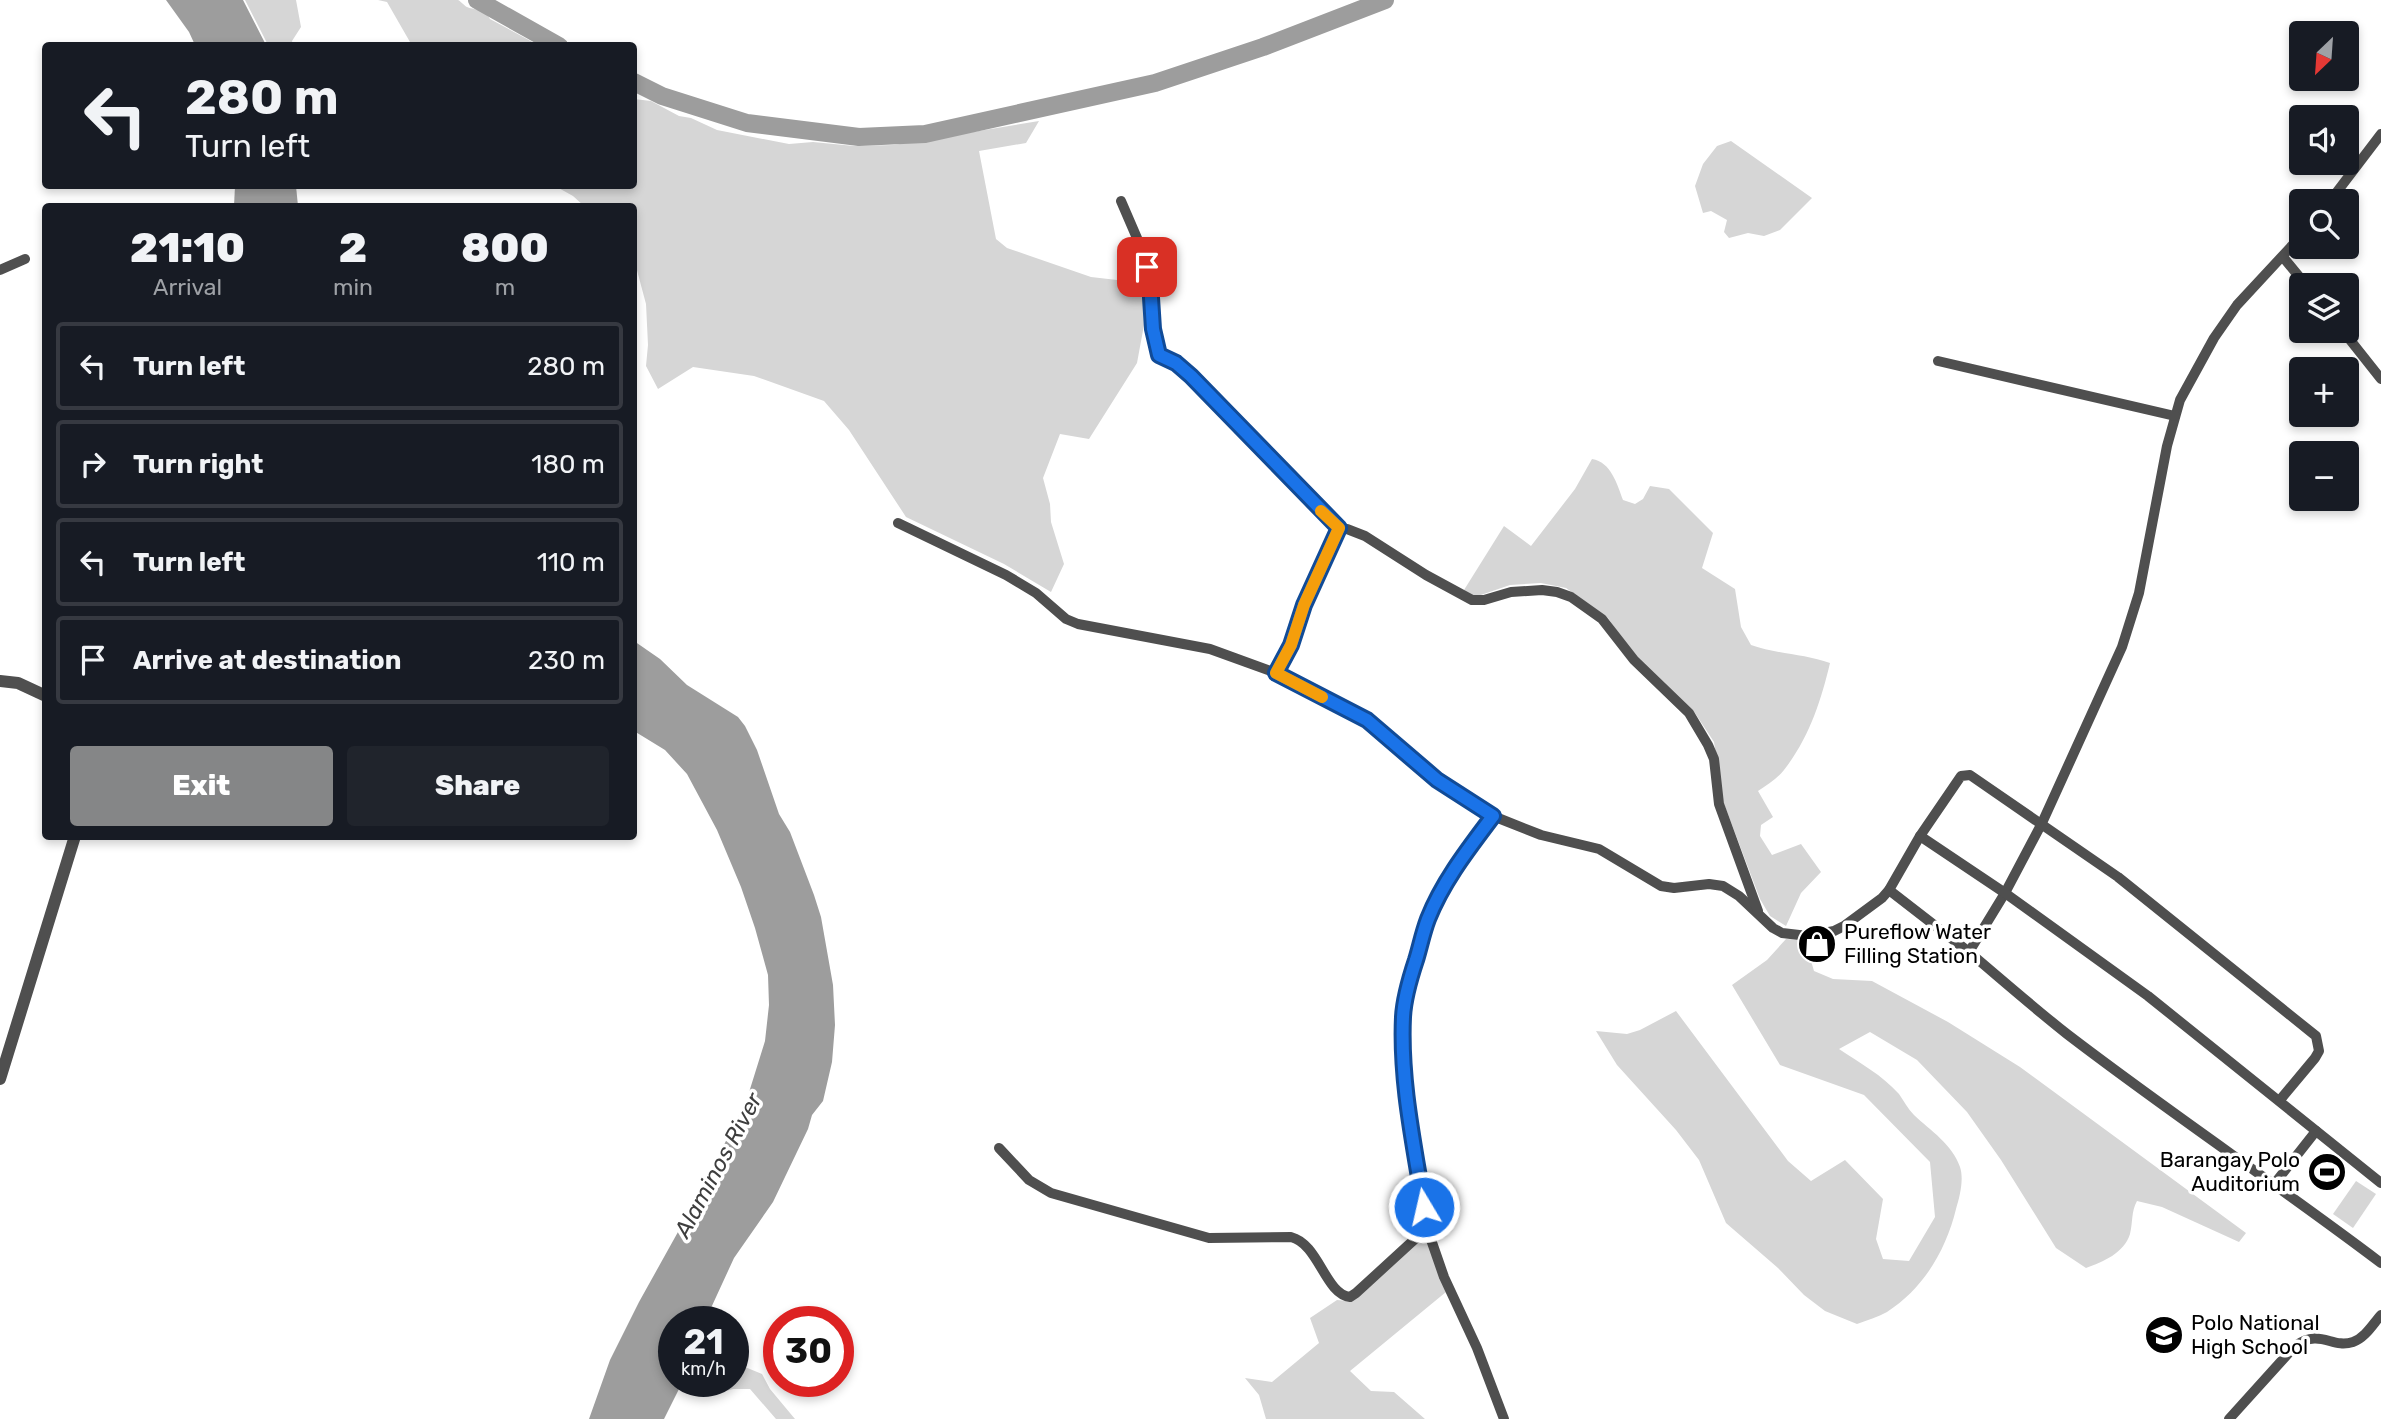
<!DOCTYPE html>
<meta charset="utf-8">
<style>
body{margin:0;font-family:Rubik,sans-serif;background:#20242c;color:#f1f3f6;height:100vh;display:flex;flex-direction:column;font-size:26px;white-space:nowrap}
*{box-sizing:border-box;margin:0}
p{font-size:23px;color:#9ea1a6}
.icon{flex:none;width:38px;height:38px;fill:none;stroke:currentColor;stroke-width:2;stroke-linecap:round;stroke-linejoin:round}
.map{position:relative;flex:1;overflow:hidden}
.sheet{position:absolute;left:42px;top:203px;width:595px;height:637px;display:flex;flex-direction:column;background:#171b24;border-radius:7px;box-shadow:0 4px 10px #0003}
.sheet>*{flex:none}
.hud{position:absolute;left:42px;top:42px;width:595px;height:147px;border-radius:7px;box-shadow:0 4px 10px #0003;background:#171b24;color:#f1f3f6;overflow:hidden}
.needle{width:46px;rotate:205deg}
.fabs{position:absolute;left:2289px;top:21px;display:grid;gap:14px}
.fabs a{display:grid;place-items:center;width:70px;height:70px;border-radius:7px;background:#171b24;box-shadow:0 4px 10px #0003;font-size:35px}
.speed{position:absolute;left:658px;top:1306px;display:flex;gap:14px;font-size:35px;font-weight:700;text-align:center}
.speed>*{display:grid;place-content:center;width:91px;height:91px;border-radius:50%;background:#171b24;box-shadow:0 4px 10px #0003;line-height:1}
.speed small{font-size:18px;font-weight:400}
.speed .limit{border:10px solid #d22;background:#fff;color:#111}
.pin{position:absolute;display:grid;place-items:center;width:60px;height:60px;color:#fff;margin:-30px;border-radius:14px;box-shadow:0 4px 10px #0006}
.me{position:absolute;width:77px;margin:-38px;rotate:351deg;stroke-linejoin:round;filter:drop-shadow(0 0 5px #0008)}
.turn{display:flex;align-items:center;gap:24px;height:147px;padding:0 28px;font-size:32px}
.turn .icon{width:91px;height:91px;stroke-width:2.5}
.turn b{display:block;font-size:49px;line-height:60px}
.eta{display:flex;justify-content:space-evenly;align-items:center;height:119px;text-align:center}
.eta b{font-size:42px;font-weight:800;line-height:49px}
.cta{display:flex;gap:14px;margin-top:auto;padding:14px 28px}
.cta a{flex:1;height:80px;border-radius:7px;background:#858687;color:#fff;font-size:28px;font-weight:800;line-height:80px;text-align:center}
.cta a+a{background:#20242c;color:#f1f3f6}
ul{padding:0;list-style:none}
li{display:flex;align-items:center;gap:21px;height:88px;margin:0 14px 10px;padding:0 14px;border:4px solid #363941;border-radius:7px}
li div{flex:1}
li b{display:block;font-size:26px}
li em{font-style:normal}
.map>svg:first-child{display:block}
.green{fill:#d6d6d6}
.water{fill:#9d9d9d}
.lines{fill:none;stroke-linecap:round;stroke-linejoin:round}
.river{stroke:#9d9d9d;stroke-width:18}
.minor{stroke:#4f4f4f;stroke-width:10}
.tertiary{stroke:#4f4f4f;stroke-width:12}
.route-casing{stroke:#114b97;stroke-width:18}
.route{stroke:#1a73e8;stroke-width:12}
.slow{stroke:#f59e0b;stroke-width:12}
.labels{text-anchor:middle;stroke-width:7;stroke-linejoin:round;paint-order:stroke}
.poi-label{font-size:21px;fill:#000;stroke:#fff;text-anchor:start}
.water-label{font-size:23px;font-style:italic;fill:#3e3e3e;stroke:#fff}
</style>
<div class="map">
<svg width="2381" height="1419" viewBox="0 0 2381 1419">
<rect width="100%" height="100%" fill="#fff"/>
<!-- green -->
<g class="green">
<polygon points="245,0 296,0 301,27 292,41 293,45 268,45"/>
<path d="M378 0H458C459 0 466 7 467 7 477 11 484 7 490 19L538 45H410V42L387 2Z"/>
<polygon points="634,99 651,101 679,116 691,118 717,130 789,144 813,142 854,146 894,145 1039,121 1026,143 979,151 996,239 1007,248 1091,277 1143,283 1144,325 1137,363 1089,439 1060,434 1043,478 1050,504 1051,522 1064,564 1051,592 1004,564 906,517 849,430 824,401 754,376 693,367 658,389 646,366 648,345 646,304 634,259 634,206 584,206 573,196 555,186 634,186"/>
<polygon points="1731,141 1812,198 1780,230 1764,236 1748,233 1729,238 1724,232 1727,220 1711,211 1703,213 1695,186 1703,164 1717,146"/>
<path d="M1592 459C1611 462 1617 484 1623 500L1635 504 1643 499 1650 486 1669 489 1713 533 1702 568 1735 589 1741 627 1751 645C1777 654 1805 654 1830 663 1821 701 1809 738 1784 770 1778 778 1767 785 1758 791L1773 817 1761 825 1760 836 1772 855 1801 844 1821 872 1801 893 1786 926 1770 916 1760 899 1723 801 1714 742 1695 713 1632 653 1608 618 1566 588 1541 583 1510 585 1475 597 1464 590 1504 526 1531 546 1575 489Z"/>
<path d="M1786 939 1805 940 1814 971 1833 979 1872 981 1948 1022 2020 1067 2246 1233 2239 1242 2162 1207 2137 1201C2131 1212 2133 1222 2130 1234 2124 1253 2103 1262 2086 1268L2056 1248 2001 1160 1967 1112 1917 1060 1870 1032 1839 1049C1860 1063 1882 1075 1899 1094 1904 1101 1908 1109 1914 1115 1931 1131 1952 1144 1960 1167 1964 1179 1960 1196 1956 1209 1946 1250 1924 1288 1887 1312 1878 1317 1867 1320 1857 1324L1825 1311 1804 1295 1778 1268 1726 1223 1699 1160 1676 1130 1617 1065 1596 1031 1627 1034 1640 1030 1676 1011 1788 1161 1811 1181 1845 1160 1883 1199 1876 1239 1883 1259 1909 1261 1935 1217 1930 1162 1864 1095 1780 1065 1732 985 1767 960Z"/>
<polygon points="2356,1181 2376,1194 2353,1228 2333,1214"/>
<polygon points="1425,1234 1446,1292 1350,1371 1371,1391 1394,1392 1425,1419 1266,1419 1259,1395 1245,1378 1272,1382 1319,1343 1310,1318 1337,1300 1348,1301"/>
<polygon points="745,1367 762,1374 770,1389 795,1419 776,1419 750,1389 733,1389 712,1395 688,1389 691,1381 724,1383 733,1381 733,1370"/>
</g>
<!-- water -->
<g class="water">
<polygon points="166,0 243,0 266,45 195,45 189,32"/>
<polygon points="235,186 296,186 298,206 234,206"/>
<polygon points="634,641 660,659 687,685 738,717 745,726 757,750 779,814 790,832 814,895 821,917 833,985 835,1025 832,1062 823,1101 812,1115 808,1129 773,1202 734,1258 705,1321 674,1321 674,1381 683,1381 664,1419 589,1419 610,1360 639,1302 693,1205 746,1102 765,1041 769,1005 768,975 755,928 741,887 717,830 687,774 665,750 634,731"/>
</g>
<g class="lines">
<!-- river -->
<g class="river">
<polyline points="477,0 559,46"/>
<polyline points="634,82 662,96 747,123 859,137 925,134 1155,83 1263,47 1385,0"/>
</g>
<!-- minor -->
<g class="minor">
<polyline points="1121,201 1143,252 1150,282 1153,329 1159,355 1176,363 1191,376 1339,529 1304,605 1291,645 1276,673"/>
<polyline points="2330,201 2381,134"/>
<path d="M2301 236 2237 305 2214 338 2180 400 2167 446 2139 593 2122 647 2042 823 2005 893 1969 952C2001 979 2034 1008 2067 1034 2170 1113 2278 1185 2381 1263"/>
<polyline points="2283,257 2306,285"/>
<polyline points="0,270 25,259"/>
<polyline points="2343,331 2381,379"/>
<polyline points="1938,361 2175,416"/>
<polyline points="898,523 1006,575 1036,593 1066,619 1078,624 1210,649 1276,673 1367,720 1437,780 1493,816 1541,835 1599,849 1661,886 1674,888 1709,884 1723,886 1739,896 1773,928 1782,933 1808,936 1834,931 1844,926 1882,898 1889,890 1920,836 2005,893 2148,996 2381,1183"/>
<polyline points="1339,529 1347,529 1365,536 1426,575 1472,600 1484,600 1511,592 1542,590 1557,592 1571,597 1602,619 1634,660 1689,713 1708,745 1714,759 1719,804 1758,911"/>
<polyline points="1493,816 1463,856 1429,919 1407,987 1403,1016 1403,1064 1411,1131 1427,1228 1444,1277 1477,1348 1504,1419"/>
<polyline points="1920,836 1961,776 1970,775 2118,877 2316,1036 2319,1051 2315,1058 2280,1100"/>
<polyline points="1889,890 1969,952"/>
<path d="M999 1148 1029 1180 1051 1193 1209 1238 1291 1237C1319 1244 1325 1294 1350 1297L1356 1293 1427 1228"/>
<polyline points="2275,1183 2316,1131"/>
<path d="M2229 1419 2295 1346C2321 1328 2331 1349 2353 1342 2365 1338 2373 1324 2381 1315"/>
</g>
<!-- tertiary -->
<g class="tertiary">
<polyline points="0,681 18,683 46,696"/>
<polyline points="0,1079 75,836"/>
</g>
</g>
<g class="lines">
<defs>
<path id="route" d="M1147 267 1150 282 1153 329 1159 355 1176 363 1191 376 1339 528 1304 605 1291 645 1276 673 1367 720 1437 780 1493 816C1469 848 1443 881 1428 919 1423 932 1420 947 1416 960 1410 978 1404 998 1403 1017 1400 1081 1414 1145 1424 1207"/>
</defs>
<!-- route casing -->
<use href="#route" class="route-casing"/>
<!-- route -->
<use href="#route" class="route"/>
<!-- slow -->
<polyline class="slow" points="1321,511 1339,528 1304,605 1291,645 1276,673 1322,697"/>
</g>
<!-- icons -->
<defs>
<symbol id="shop-disc" viewBox="-11 -11 22 22"><circle r="9.5" fill="#000" stroke="#fff"/><path d="M-5-2.5h2.3a2.7 3.5 0 0 1 5.4 0H5L5.5 6h-11ZM-1.5-2.5h3a1.5 2.3 0 0 0-3 0Z" fill="#fff"/></symbol>
<symbol id="stadium-disc" viewBox="-11 -11 22 22"><circle r="9.5" fill="#000" stroke="#fff"/><path d="M0-5a6.5 5 0 1 0 0 10a6.5 5 0 1 0 0-10ZM-3.5-1.8h7v3.6h-7Z" fill="#fff"/></symbol>
<symbol id="school-disc" viewBox="-11 -11 22 22"><circle r="9.5" fill="#000" stroke="#fff"/><path d="M0-5L7-2L0 1L-7-2ZM-4 1L0 2.5L4 1V4Q0 6-4 4Z" fill="#fff"/></symbol>
</defs>
<g fill-rule="evenodd">
<use href="#shop-disc" x="1795" y="922" width="44" height="44"/>
<use href="#stadium-disc" x="2305" y="1150" width="44" height="44"/>
<use href="#school-disc" x="2142" y="1313" width="44" height="44"/>
</g>
<g class="labels">
<!-- poi labels -->
<g class="poi-label">
<text x="1844" y="939">Pureflow Water<tspan x="1844" dy="24">Filling Station</tspan></text>
<text x="2300" y="1167" text-anchor="end">Barangay Polo<tspan x="2300" dy="24">Auditorium</tspan></text>
<text x="2191" y="1330">Polo National<tspan x="2191" dy="24">High School</tspan></text>
</g>
<!-- water labels -->
<g class="water-label">
<text transform="translate(718 1165) rotate(-62)" y="8">Alaminos River</text>
</g>
</g>
</svg>
<div class="fabs">
<a><svg class="needle" viewBox="-14 -14 28 28"><path d="M0-13l5 13h-10z" fill="#e53935"/><path d="M0 13l5-13h-10z" fill="#9ea1a6"/></svg></a>
<a><svg class="icon" aria-label="sound" viewBox="0 0 24 24"><path d="M4 9h4l5-4v14l-5-4H4zM17 9q2 3 0 6"/></svg></a>
<a><svg class="icon" aria-label="search" viewBox="0 0 24 24"><circle cx="10" cy="10" r="6"/><path d="M15 15l6 6"/></svg></a>
<a><svg class="icon" aria-label="layers" viewBox="0 0 24 24"><path d="M12 4l9 5-9 5-9-5zM3 14l9 5 9-5"/></svg></a>
<a>+</a>
<a>−</a>
</div>
<div class="speed"><div>21<small>km/h</small></div><div class="limit">30</div></div>
<div class="pin" style="left:1147px;top:267px;background:#d93025"><svg class="icon" aria-label="arrive" viewBox="0 0 24 24"><path d="M6 21V4h12l-3 4 3 4H6"/></svg></div>
<svg class="me" style="left:1424px;top:1207px" viewBox="-20 -20 40 40"><circle r="17" fill="#1a73e8" stroke="#fff" stroke-width="3"/><path d="M0-11L8 9 0 5-8 9z" fill="#fff"/></svg>
<div class="hud">
<div class="turn"><svg class="icon" aria-label="left" viewBox="0 0 24 24"><path d="M17 20v-9H6M10 6l-5 5 5 5"/></svg><div><b>280 m</b>Turn left</div></div>
</div>
<section class="sheet">
<div class="eta">
<div><b>21:10</b><p>Arrival</p></div>
<div><b>2</b><p>min</p></div>
<div><b>800</b><p>m</p></div>
</div>
<ul>
<li><svg class="icon" aria-label="left" viewBox="0 0 24 24"><path d="M17 20v-9H6M10 6l-5 5 5 5"/></svg><div><b>Turn left</b></div><em>280 m</em></li>
<li><svg class="icon" aria-label="right" viewBox="0 0 24 24"><path d="M7 20v-9h11M14 6l5 5-5 5"/></svg><div><b>Turn right</b></div><em>180 m</em></li>
<li><svg class="icon" aria-label="left" viewBox="0 0 24 24"><path d="M17 20v-9H6M10 6l-5 5 5 5"/></svg><div><b>Turn left</b></div><em>110 m</em></li>
<li><svg class="icon" aria-label="arrive" viewBox="0 0 24 24"><path d="M6 21V4h12l-3 4 3 4H6"/></svg><div><b>Arrive at destination</b></div><em>230 m</em></li>
</ul>
<div class="cta"><a>Exit</a><a>Share</a></div>
</section>
</div>
